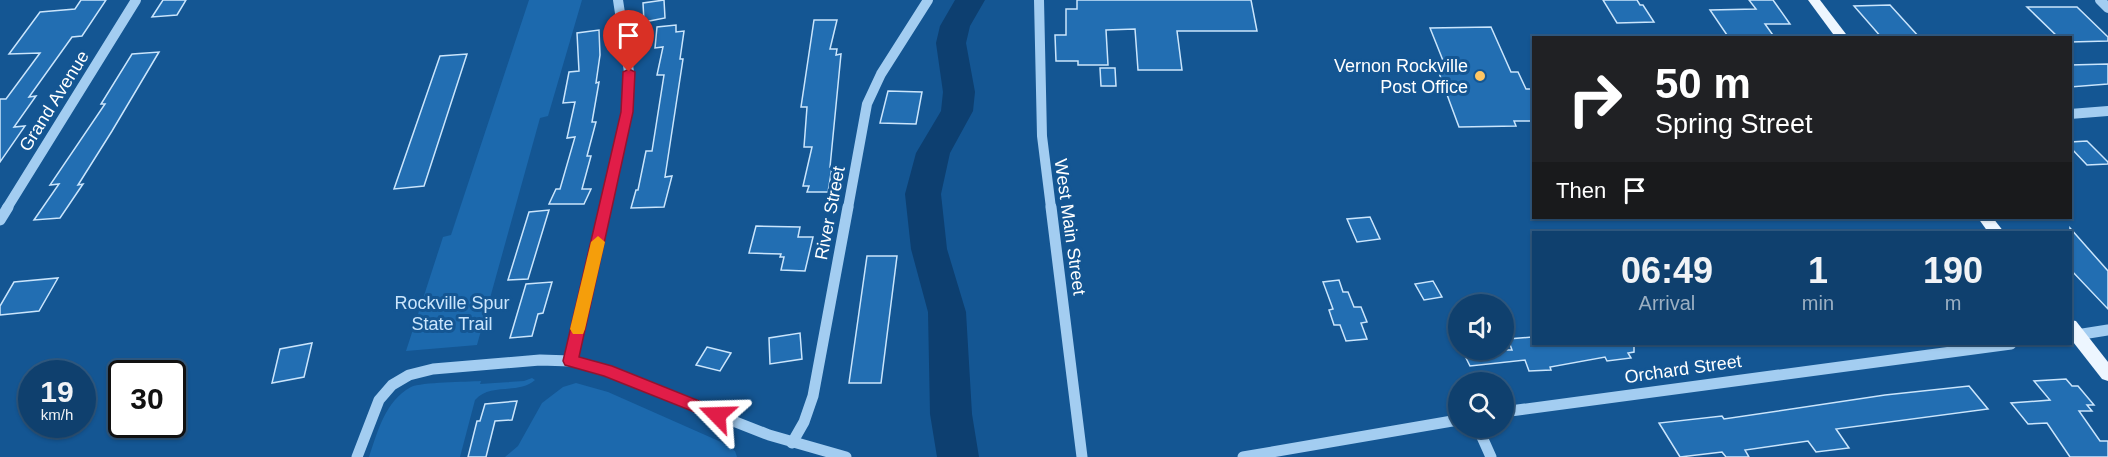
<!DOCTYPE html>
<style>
body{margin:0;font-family:Helvetica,sans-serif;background:#184773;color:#f1f3f6;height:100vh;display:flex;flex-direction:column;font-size:22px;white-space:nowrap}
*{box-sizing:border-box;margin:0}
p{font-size:20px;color:#9bafc2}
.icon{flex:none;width:33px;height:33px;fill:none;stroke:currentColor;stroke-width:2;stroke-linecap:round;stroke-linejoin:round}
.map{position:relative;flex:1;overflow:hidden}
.drawer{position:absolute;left:1532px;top:231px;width:540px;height:114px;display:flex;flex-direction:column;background:#0f406e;border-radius:0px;box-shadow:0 2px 4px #0004,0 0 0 2px #2f5981}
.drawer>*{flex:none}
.guide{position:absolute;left:1532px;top:36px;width:540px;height:183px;border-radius:0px;box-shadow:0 2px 4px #0004,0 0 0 2px #2f5981;background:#202124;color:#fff;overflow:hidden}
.fabs{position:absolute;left:1448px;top:294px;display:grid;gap:12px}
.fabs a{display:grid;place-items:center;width:66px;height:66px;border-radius:50%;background:#0f406e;box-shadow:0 2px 4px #0004,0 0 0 2px #2f5981;font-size:30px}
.speed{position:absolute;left:18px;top:360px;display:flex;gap:12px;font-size:30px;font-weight:700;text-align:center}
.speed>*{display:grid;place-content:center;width:78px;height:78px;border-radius:50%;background:#0f406e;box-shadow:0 2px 4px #0004,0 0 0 2px #2f5981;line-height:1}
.speed small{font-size:15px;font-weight:400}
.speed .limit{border:3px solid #111;border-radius:9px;background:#fff;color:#111}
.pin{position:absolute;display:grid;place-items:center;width:51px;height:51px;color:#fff;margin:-62px -26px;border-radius:50% 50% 50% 0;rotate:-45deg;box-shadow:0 0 6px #0007}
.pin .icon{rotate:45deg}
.me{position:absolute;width:66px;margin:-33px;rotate:292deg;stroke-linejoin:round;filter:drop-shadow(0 0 4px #0008)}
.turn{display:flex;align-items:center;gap:21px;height:126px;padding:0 24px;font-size:27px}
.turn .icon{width:78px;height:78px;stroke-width:2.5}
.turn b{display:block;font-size:42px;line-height:51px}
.then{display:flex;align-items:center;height:57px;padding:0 24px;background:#0003;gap:12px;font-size:22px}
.eta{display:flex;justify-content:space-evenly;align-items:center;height:102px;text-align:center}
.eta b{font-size:36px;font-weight:800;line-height:42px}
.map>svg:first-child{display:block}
.green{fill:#1c69ad}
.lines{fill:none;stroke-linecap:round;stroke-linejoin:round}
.river{fill:#0d3f70;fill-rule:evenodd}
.building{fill:#226eb2;stroke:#cae5fc;stroke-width:1.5}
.minor-far1{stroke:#a3cdf1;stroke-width:10}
.minor{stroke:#a3cdf1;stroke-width:11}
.major{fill:#edf6ff;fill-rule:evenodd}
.route{fill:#e11d48;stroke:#92132f;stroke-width:1.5}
.slow{fill:#f59e0b}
.poi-dot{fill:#ffc663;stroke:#145693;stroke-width:2}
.labels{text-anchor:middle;stroke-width:6;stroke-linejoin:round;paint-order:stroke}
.poi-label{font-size:18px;fill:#fff;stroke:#145693;text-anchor:end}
.street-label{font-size:18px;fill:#fff;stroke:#145693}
.park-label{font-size:18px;fill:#cae5fc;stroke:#145693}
</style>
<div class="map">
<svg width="2108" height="457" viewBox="0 0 2108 457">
<rect width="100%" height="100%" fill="#145693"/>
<!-- green -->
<g class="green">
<polygon points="529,0 582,0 548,116 540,118 477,345 406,351 443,237 451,235"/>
<path d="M532 378 535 380C519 395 491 382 475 400L460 457H369C378 431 385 401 411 387 422 382 466 382 481 381L480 384 524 381Z"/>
<polygon points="576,383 608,392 721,442 735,451 737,457 505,457 518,446 542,403 563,387"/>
</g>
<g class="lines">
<!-- river -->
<polygon class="river" points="955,0 985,0 970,26 966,43 975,92 973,111 950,153 941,194 947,249 966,312 972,414 979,457 937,457 930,414 928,312 911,249 905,194 916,153 941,111 943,92 936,43 940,26"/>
</g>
<!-- building -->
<g class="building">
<polygon points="81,0 106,0 82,36 72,37 29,97 36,96 14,127 25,126 0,162 0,99 6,99 40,53 9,54 40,12 75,9"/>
<polygon points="163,0 186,0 177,15 152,17"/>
<polygon points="664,0 665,18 644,22 643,3"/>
<polygon points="1077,0 1251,0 1257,31 1177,31 1182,70 1138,70 1135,29 1106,30 1108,65 1078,65 1078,61 1056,61 1055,35 1066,35 1066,9 1077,9"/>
<polygon points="1603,0 1637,0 1640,5 1643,5 1654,22 1617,23"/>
<polygon points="1749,0 1773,0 1790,24 1765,24 1775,38 1729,38 1710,10 1756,9"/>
<polygon points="1890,5 1920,38 1882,38 1854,6"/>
<polygon points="2027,7 2077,7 2108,37 2108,41 2070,42 2070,38 2059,38"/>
<polygon points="814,20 837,20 830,49 837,49 836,55 841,54 830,167 832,167 828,192 807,192 809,186 803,186 812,147 804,147 807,107 801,107"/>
<polygon points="676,25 676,32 684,31 680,59 683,59 665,177 672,176 664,207 631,208 636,190 638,190 646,151 652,151 664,75 657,75 663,47 655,48 657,27"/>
<polygon points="1491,27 1511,72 1518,72 1526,89 1533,89 1533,121 1514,121 1516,126 1459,127 1439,73 1448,73 1430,28"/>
<polygon points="599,30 600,55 596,83 599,82 592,122 596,122 587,156 591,156 582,189 591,189 584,204 549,204 556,189 560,189 575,137 567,138 575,102 563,103 569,72 579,71 577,33"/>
<polygon points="159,52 112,131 78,185 83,184 60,218 34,220 59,184 50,185 105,104 101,104 132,54"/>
<polygon points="467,54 424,186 394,189 440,56"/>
<polygon points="2108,64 2108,84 2070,87 2070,65"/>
<polygon points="1100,68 1115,68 1116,86 1101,86"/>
<polygon points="888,91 922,92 916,124 880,123"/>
<polygon points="2087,141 2108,162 2108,164 2087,165 2070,147 2070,142"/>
<polygon points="549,210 528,279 508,280 529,212"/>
<polygon points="1370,217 1380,239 1357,242 1347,219"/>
<polygon points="756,226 800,227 798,237 813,237 805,271 781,270 784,257 780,257 781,254 749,253"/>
<polygon points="2070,228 2108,271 2108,309 2070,269"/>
<polygon points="867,256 897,256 881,383 849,383"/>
<polygon points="58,278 39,311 0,315 0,306 14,282"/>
<polygon points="1339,280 1343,292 1348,292 1354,307 1361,307 1367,322 1361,323 1367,339 1346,341 1340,325 1334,325 1329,310 1333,309 1323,282"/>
<polygon points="1433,281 1442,297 1424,300 1415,284"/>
<polygon points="552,282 543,313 538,314 532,336 510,338 526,284"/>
<polygon points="800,333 802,359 770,364 769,338"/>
<polygon points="1532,337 1533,344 1634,344 1634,352 1628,353 1631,358 1607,361 1605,357 1550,367 1551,370 1529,371 1525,360 1470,366 1462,350 1512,350 1508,339"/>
<polygon points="312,343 304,377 272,383 280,349"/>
<polygon points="707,347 731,353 720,371 696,365"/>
<polygon points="2066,379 2072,386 2078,386 2094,405 2087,405 2092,411 2079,411 2100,441 2108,441 2108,457 2070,457 2047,423 2028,424 2011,403 2050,400 2034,381"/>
<polygon points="1969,386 1988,409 1836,429 1849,448 1816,452 1808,441 1745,450 1749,457 1726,457 1722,452 1680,457 1659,423 1722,416 1724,419 1885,395"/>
<polygon points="517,401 512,420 495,421 486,457 468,457 477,421 480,421 485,404"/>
</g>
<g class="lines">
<!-- minor-far1 -->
<g class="minor-far1">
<polyline points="1039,0 1042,136 1051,208"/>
<polyline points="2100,0 2108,8"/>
<polyline points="2070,114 2108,111"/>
<polyline points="7,208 136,0"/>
<polyline points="605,208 627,112 629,72 618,0"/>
<polyline points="848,208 867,104 881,74 928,0"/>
</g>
<!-- minor -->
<g class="minor">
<polyline points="1051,207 1082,457"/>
<polyline points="0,220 8,207"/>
<polyline points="2070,336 2108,330"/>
<polyline points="571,361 606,207"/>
<polyline points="1503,412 2011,344"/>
<polyline points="1478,428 1491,457"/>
<polyline points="792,443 804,422 813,396 848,207"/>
<polyline points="357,457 379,400 392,385 409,375 433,369 540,360 571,361 606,371 769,435 846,457"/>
<polyline points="1243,457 1458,420"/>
</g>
<!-- major -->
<g class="major">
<polygon points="1808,0 1820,0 1849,38 1836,38"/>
<polygon points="1978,218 1993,218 2004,232 1988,232"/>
<polygon points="2070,320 2076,321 2108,362 2108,381 2102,379 2070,338"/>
</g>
</g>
<!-- route -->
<polygon class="route" points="629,69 635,72 633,112 579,357 612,366 722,410 725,415 722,420 717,421 604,376 565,365 563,361 621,112 623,72"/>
<!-- slow -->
<polygon class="slow" points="598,236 605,242 585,329 583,334 573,334 570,329 591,242"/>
<!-- markers -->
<circle class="poi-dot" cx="1480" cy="76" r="6"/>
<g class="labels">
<!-- poi labels -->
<g class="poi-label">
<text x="1468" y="72">Vernon Rockville<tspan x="1468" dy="21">Post Office</tspan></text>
</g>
<!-- street labels -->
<g class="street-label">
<text transform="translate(54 101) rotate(-58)" y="6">Grand Avenue</text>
<text transform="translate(830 213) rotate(-79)" y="6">River Street</text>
<text transform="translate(1070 227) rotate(82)" y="6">West Main Street</text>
<text transform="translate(1683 369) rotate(-8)" y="6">Orchard Street</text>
</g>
<!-- park labels -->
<g class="park-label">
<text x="452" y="309">Rockville Spur<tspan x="452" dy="21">State Trail</tspan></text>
</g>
</g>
</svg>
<div class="fabs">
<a><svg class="icon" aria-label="sound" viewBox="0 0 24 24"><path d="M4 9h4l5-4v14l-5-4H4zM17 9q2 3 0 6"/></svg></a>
<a><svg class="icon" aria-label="search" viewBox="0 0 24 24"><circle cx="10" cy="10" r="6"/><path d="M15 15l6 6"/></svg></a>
</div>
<div class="speed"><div>19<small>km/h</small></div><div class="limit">30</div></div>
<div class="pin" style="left:629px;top:72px;background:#d93025"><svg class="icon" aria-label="arrive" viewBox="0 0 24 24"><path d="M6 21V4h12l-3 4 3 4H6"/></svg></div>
<svg class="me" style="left:717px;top:415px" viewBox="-20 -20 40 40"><path d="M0-17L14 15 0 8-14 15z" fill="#e11d48" stroke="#fff" stroke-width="4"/></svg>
<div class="guide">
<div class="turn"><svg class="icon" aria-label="right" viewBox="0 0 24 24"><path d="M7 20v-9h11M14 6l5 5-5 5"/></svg><div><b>50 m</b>Spring Street</div></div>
<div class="then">Then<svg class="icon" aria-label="arrive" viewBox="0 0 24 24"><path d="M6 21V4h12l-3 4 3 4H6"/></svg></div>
</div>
<section class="drawer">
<div class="eta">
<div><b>06:49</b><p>Arrival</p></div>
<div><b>1</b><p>min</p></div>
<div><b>190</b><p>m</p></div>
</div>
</section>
</div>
